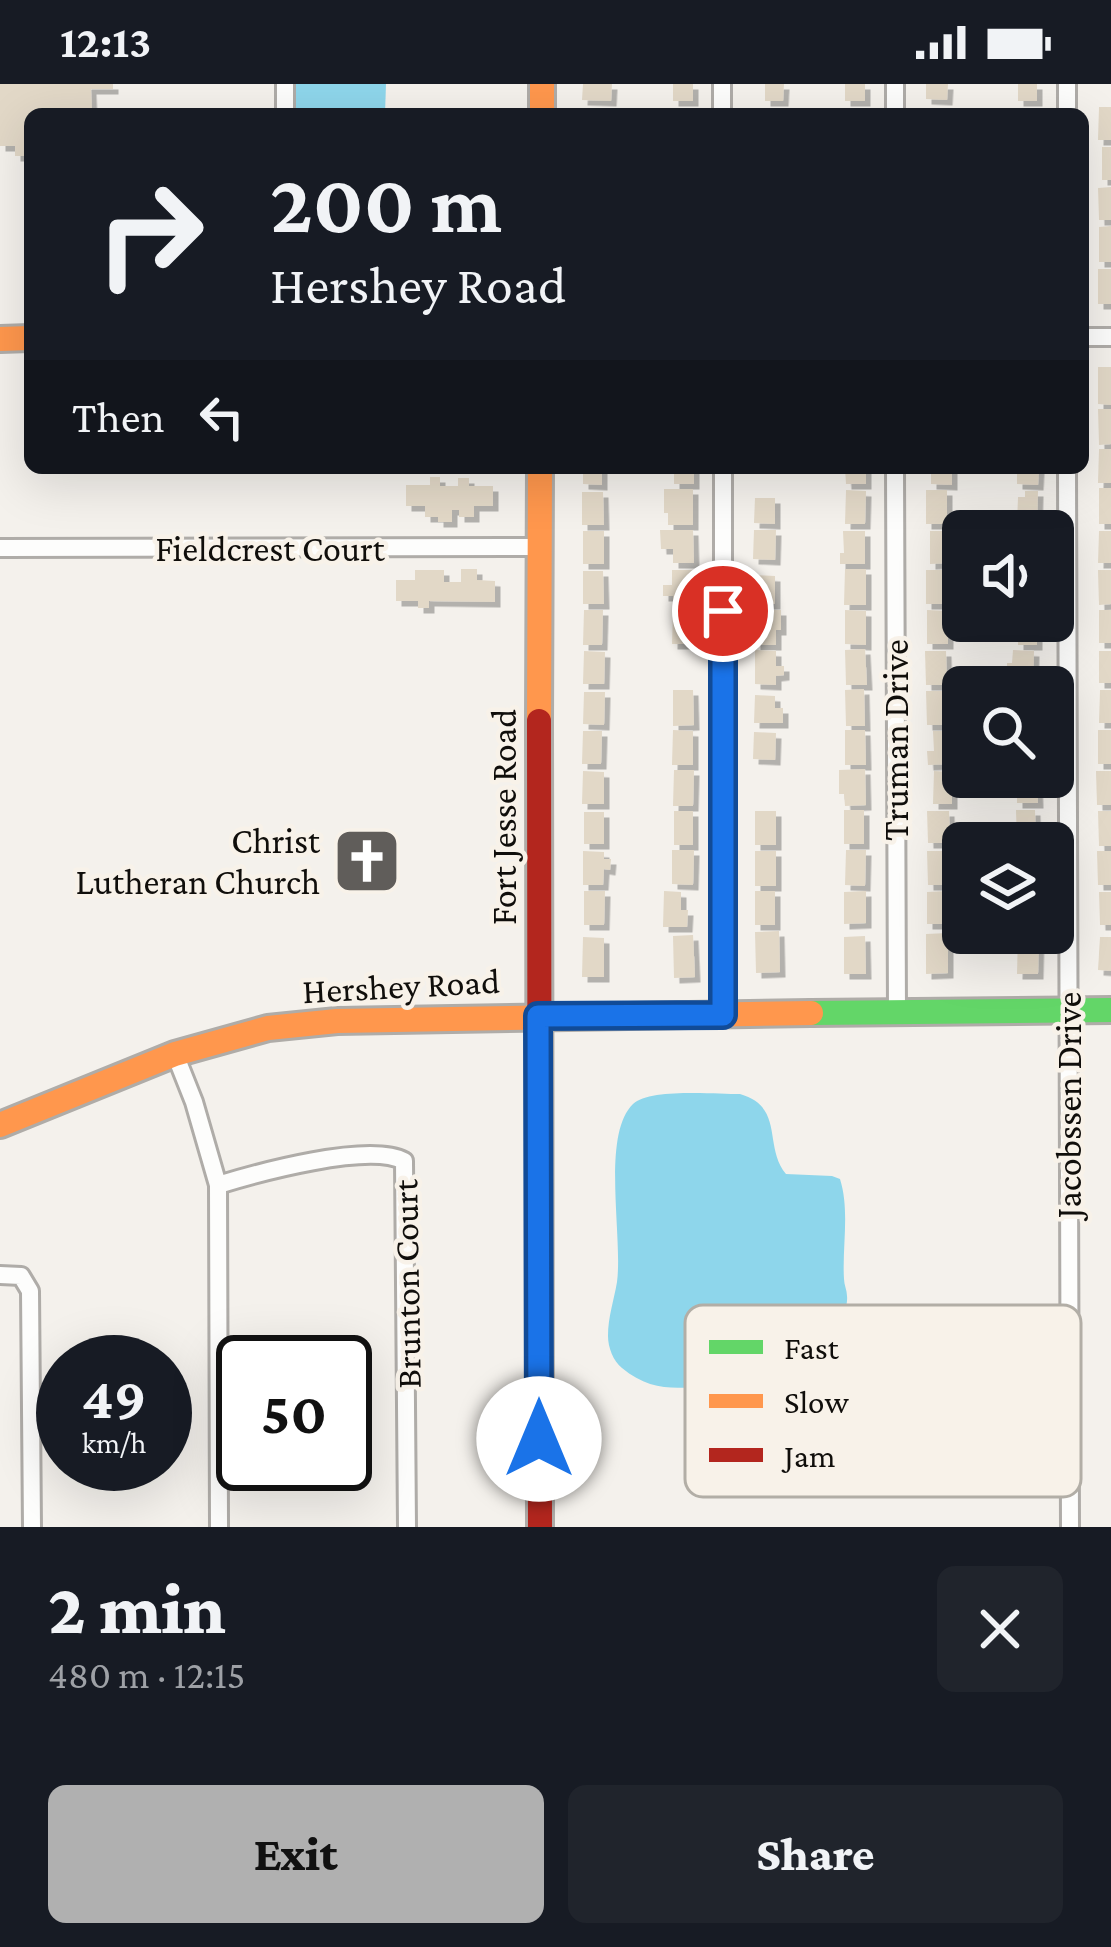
<!DOCTYPE html>
<meta charset="utf-8">
<style>
body{margin:0;font-family:"Crimson Pro",serif;background:#20242c;color:#f1f3f6;height:100vh;display:flex;flex-direction:column;font-size:45px;white-space:nowrap}
*{box-sizing:border-box;margin:0}
p{font-size:39px;color:#9ea1a6}
.icon{flex:none;width:66px;height:66px;fill:none;stroke:currentColor;stroke-width:2;stroke-linecap:round;stroke-linejoin:round}
.map{position:relative;height:1443px;overflow:hidden}
.drawer{display:flex;flex-direction:column;background:#171b24;flex:1}
.drawer>*{flex:none}
.guide{position:absolute;left:24px;top:24px;width:1065px;height:366px;border-radius:18px;box-shadow:0 12px 48px #0002;background:#171b24;color:#f1f3f6;overflow:hidden}
.controls{position:absolute;left:942px;top:426px;display:grid;gap:24px}
.controls a{display:grid;place-items:center;width:132px;height:132px;border-radius:18px;background:#171b24;box-shadow:0 12px 48px #0002;font-size:60px}
.speed{position:absolute;left:36px;top:1251px;display:flex;gap:24px;font-size:60px;font-weight:700;text-align:center}
.speed>*{display:grid;place-content:center;width:156px;height:156px;border-radius:50%;background:#171b24;box-shadow:0 12px 48px #0002;line-height:1}
.speed small{font-size:30px;font-weight:400}
.speed .limit{border:6px solid #111;border-radius:18px;background:#fff;color:#111}
.pin{position:absolute;display:grid;place-items:center;width:102px;height:102px;color:#fff;margin:-51px;border:6px solid #fff;border-radius:50%;box-shadow:0 3px 12px #0007}
.me{position:absolute;width:132px;margin:-66px;rotate:0deg;stroke-linejoin:round;filter:drop-shadow(0 0 9px #0008)}
.turn{display:flex;align-items:center;gap:42px;height:252px;padding:0 48px;font-size:54px}
.turn .icon{width:156px;height:156px;stroke-width:2.5}
.turn b{display:block;font-size:84px;line-height:102px}
.then{display:flex;align-items:center;height:114px;padding:0 48px;background:#0003;gap:24px;font-size:45px}
.round{display:grid;place-items:center;flex:none;width:126px;height:126px;border-radius:18px;background:#20242c}
.summary{display:flex;align-items:center;justify-content:space-between;height:204px;padding:0 48px}
h1{font-size:72px;font-weight:800;line-height:90px}
.action{display:flex;gap:24px;margin-top:auto;padding:24px 48px}
.action a{flex:1;height:138px;border-radius:18px;background:#b0b0b0;color:#111;font-size:48px;font-weight:800;line-height:138px;text-align:center}
.action a+a{background:#20242c;color:#f1f3f6}
.status{display:flex;justify-content:space-between;align-items:center;height:84px;padding:0 60px;background:#171b24;direction:ltr}
.status svg{height:33px;fill:currentColor}
.map>svg:first-child{display:block}
.water{fill:#8ed6eb}
.building{fill:#e2d8c7;filter:url(#shadow)}
.lines{fill:none;stroke-linecap:round;stroke-linejoin:round}
.street-casing{stroke:#afaca8;stroke-width:22}
.fast-casing{stroke:#afaca8;stroke-width:30}
.slow-casing{stroke:#afaca8;stroke-width:30}
.jam-casing{stroke:#afaca8;stroke-width:30}
.street{stroke:#fdfdfc;stroke-width:16}
.fast{stroke:#63d668;stroke-width:24}
.slow{stroke:#ff974d;stroke-width:24}
.jam{stroke:#b3261e;stroke-width:24}
.route-casing{stroke:#114b97;stroke-width:30}
.route{stroke:#1a73e8;stroke-width:21}
.labels{text-anchor:middle;stroke-width:9;stroke-linejoin:round;paint-order:stroke}
.street-label{font-size:36px;fill:#100e0b;stroke:#f8f2e9}
.poi-label{font-size:36px;fill:#100e0b;stroke:#f8f2e9;text-anchor:end}
.key{fill:#f8f2e9;stroke:#b2aea6;stroke-width:3}
.key-label{font-size:33px;fill:#100e0b}
</style>
<div class="status"><b>12:13</b><svg viewBox="0 0 49 12"><path d="M0 12V9h3v3zM5 12V6h3v6zM10 12V3h3v9zM15 12V0h3v12zM26 1h20v11H26zM47 4h2v5h-2z"/></svg></div>
<div class="map">
<svg width="1111" height="1443" viewBox="0 0 1111 1443">
<defs>
<filter id="shadow"><feDropShadow dx="5.5" dy="5.5" stdDeviation="0" flood-color="#0004"/></filter>
</defs>
<rect width="100%" height="100%" fill="#f4f1ec"/>
<!-- water -->
<g class="water">
<polygon points="295,0 386,0 385,30 295,30"/>
<path d="M740 1010C785 1023 763 1062 786 1090L832 1092 840 1095C850 1127 842 1162 844 1195 844 1201 847 1206 847 1212 848 1221 843 1230 842 1239 840 1254 845 1271 840 1284 838 1290 830 1303 824 1307 797 1324 762 1301 735 1301 692 1300 659 1315 622 1284 613 1277 608 1263 608 1252 608 1233 614 1216 617 1198 623 1153 601 1051 633 1020 649 1004 716 1010 740 1010Z"/>
</g>
<!-- building -->
<g class="building">
<polygon points="0,0 113,0 113,5 91,5 92,30 30,30 30,72 15,72 15,62 0,62"/>
<polygon points="583,0 612,0 611,17 582,16"/>
<rect x="673" y="0" width="20" height="17"/>
<polygon points="765,0 784,0 783,17 765,17"/>
<rect x="845" y="0" width="20" height="17"/>
<polygon points="926,0 948,0 947,16 926,15"/>
<rect x="1018" y="0" width="19" height="17"/>
<polygon points="1099,23 1111,23 1111,56 1098,56"/>
<rect x="1102" y="63" width="9" height="33"/>
<polygon points="1111,103 1111,136 1099,136 1098,104"/>
<polygon points="1111,142 1111,178 1099,178 1099,143"/>
<rect x="1098" y="185" width="13" height="35"/>
<polygon points="1098,283 1111,283 1111,321 1098,320"/>
<polygon points="1098,325 1111,325 1111,360 1099,361"/>
<polygon points="1099,365 1111,365 1111,399 1098,399"/>
<polygon points="583,384 602,384 602,401 583,400"/>
<rect x="674" y="384" width="20" height="16"/>
<polygon points="845,384 866,384 866,400 846,400"/>
<polygon points="931,384 952,384 952,401 931,400"/>
<polygon points="1017,384 1039,384 1038,401 1017,400"/>
<polygon points="430,393 440,393 440,402 458,402 458,394 469,394 469,402 493,402 493,422 474,422 474,433 459,433 459,426 452,426 452,438 438,438 438,433 425,433 425,422 406,422 406,401 430,401"/>
<rect x="1099" y="404" width="12" height="36"/>
<polygon points="664,405 693,405 693,441 668,441 668,429 664,429"/>
<polygon points="846,406 866,407 865,440 845,440"/>
<rect x="926" y="406" width="21" height="34"/>
<polygon points="1025,407 1038,407 1037,441 1017,440 1018,413 1025,413"/>
<polygon points="582,408 603,408 604,441 582,441"/>
<polygon points="755,414 775,414 775,440 754,439"/>
<polygon points="660,446 693,446 694,479 673,479 673,465 661,465"/>
<polygon points="754,446 776,446 775,476 753,475"/>
<rect x="583" y="447" width="21" height="33"/>
<polygon points="843,447 865,447 865,480 840,480 840,469 844,469"/>
<polygon points="930,447 952,447 952,479 930,480"/>
<polygon points="1099,447 1111,447 1111,479 1098,479"/>
<polygon points="461,485 477,485 477,496 495,497 495,518 429,517 429,524 418,524 418,517 396,517 396,496 415,496 415,486 444,486 444,498 461,498"/>
<polygon points="845,485 866,485 866,521 844,521"/>
<polygon points="672,486 693,486 694,520 673,521 673,512 663,512 663,501 672,501"/>
<polygon points="926,486 947,486 946,520 926,520"/>
<polygon points="1098,486 1111,486 1111,520 1099,521"/>
<polygon points="583,487 603,487 604,520 583,520"/>
<polygon points="755,491 775,492 775,520 755,520"/>
<polygon points="584,526 603,526 602,561 583,561"/>
<polygon points="755,526 781,526 781,546 776,546 776,561 755,561"/>
<polygon points="845,526 866,527 866,561 845,560"/>
<polygon points="927,526 948,527 948,560 927,560"/>
<rect x="1099" y="526" width="12" height="33"/>
<polygon points="673,527 694,527 693,560 672,560"/>
<rect x="1018" y="537" width="19" height="24"/>
<polygon points="865,565 867,601 846,601 845,566"/>
<polygon points="755,566 776,567 776,582 784,582 784,591 776,592 776,601 755,600"/>
<polygon points="1013,566 1034,567 1033,601 1013,601 1013,590 1007,590 1007,579 1012,579"/>
<polygon points="584,567 605,568 604,600 583,600"/>
<polygon points="925,567 946,567 947,601 926,601"/>
<rect x="1099" y="567" width="12" height="32"/>
<polygon points="864,605 865,642 846,642 845,606"/>
<polygon points="673,606 693,606 694,641 673,642"/>
<polygon points="1100,606 1111,606 1111,639 1099,639"/>
<polygon points="926,607 947,607 947,641 927,641"/>
<polygon points="584,608 605,608 604,641 583,640"/>
<polygon points="755,611 775,612 775,624 783,624 783,639 754,639"/>
<polygon points="673,646 693,647 693,681 672,681"/>
<polygon points="845,646 865,646 866,681 845,681"/>
<rect x="1098" y="646" width="13" height="34"/>
<polygon points="583,647 602,647 601,680 582,680"/>
<polygon points="933,647 952,647 953,680 928,681 927,667 934,667"/>
<polygon points="754,648 776,649 775,676 753,675"/>
<polygon points="865,685 866,721 845,722 844,710 839,710 839,686"/>
<polygon points="674,686 694,686 693,722 673,722"/>
<polygon points="583,687 604,688 604,720 582,720"/>
<polygon points="934,687 952,688 952,720 933,720"/>
<polygon points="1096,687 1111,687 1111,721 1097,721"/>
<polygon points="1017,693 1037,693 1038,719 1017,719"/>
<rect x="844" y="726" width="20" height="34"/>
<polygon points="1016,726 1035,726 1036,759 1017,759"/>
<rect x="674" y="727" width="19" height="34"/>
<rect x="755" y="727" width="21" height="34"/>
<polygon points="927,727 949,727 950,759 928,759"/>
<polygon points="1098,727 1111,727 1111,762 1099,762"/>
<rect x="584" y="728" width="20" height="32"/>
<polygon points="672,766 694,766 693,801 672,800"/>
<polygon points="846,766 866,766 865,802 845,801"/>
<polygon points="583,767 604,768 604,775 611,775 610,786 604,785 603,801 583,801"/>
<rect x="755" y="767" width="21" height="35"/>
<polygon points="927,767 949,767 949,801 928,801"/>
<polygon points="1097,767 1111,767 1111,801 1098,801"/>
<polygon points="584,807 605,807 604,841 584,841"/>
<polygon points="664,807 681,808 681,826 688,826 687,843 663,843"/>
<rect x="755" y="807" width="20" height="34"/>
<polygon points="866,807 866,839 844,840 844,808"/>
<polygon points="948,807 949,840 927,840 927,808"/>
<polygon points="1099,808 1111,808 1111,841 1100,841"/>
<polygon points="779,847 780,888 756,889 755,848"/>
<polygon points="948,849 948,889 926,890 926,850"/>
<polygon points="1018,849 1039,849 1038,890 1017,890"/>
<polygon points="693,851 695,893 674,894 673,852"/>
<polygon points="865,852 866,890 844,890 844,853"/>
<polygon points="583,853 604,854 604,893 582,893"/>
<polygon points="1100,853 1111,853 1111,887 1098,886"/>
</g>
<g class="lines">
<defs>
<g id="street">
<polyline points="285,0 285,30"/>
<polyline points="722,0 722,30"/>
<polyline points="895,0 895,30"/>
<polyline points="1067,0 1067,30"/>
<polyline points="1083,253 1111,253"/>
<polyline points="895,384 897,929"/>
<polyline points="1067,384 1070,1443"/>
<polyline points="0,464 540,463"/>
<polyline points="723,931 723,384"/>
<polyline points="175,970 194,1018 218,1101 219,1443"/>
<path d="M218 1101C257 1089 369 1058 404 1077L407 1443"/>
<polyline points="0,1191 21,1192 30,1207 32,1443"/>
</g>
<polyline id="fast" points="811,929 1111,926"/>
<g id="slow">
<polyline points="542,0 542,30"/>
<polyline points="0,255 30,254"/>
<polyline points="539,637 540,384"/>
<polyline points="0,1041 175,970 268,944 337,937 811,929"/>
</g>
<polyline id="jam" points="539,637 540,1443"/>
</defs>
<!-- street casing -->
<use href="#street" class="street-casing"/>
<!-- fast casing -->
<use href="#fast" class="fast-casing"/>
<!-- slow casing -->
<use href="#slow" class="slow-casing"/>
<!-- jam casing -->
<use href="#jam" class="jam-casing"/>
<!-- street -->
<use href="#street" class="street"/>
<!-- fast -->
<use href="#fast" class="fast"/>
<!-- slow -->
<use href="#slow" class="slow"/>
<!-- jam -->
<use href="#jam" class="jam"/>
</g>
<g class="lines">
<defs>
<polyline id="route" points="539,1355 538,932 723,931 723,527"/>
</defs>
<!-- route casing -->
<use href="#route" class="route-casing"/>
<!-- route -->
<use href="#route" class="route"/>
</g>
<!-- icons -->
<defs>
<symbol id="church-square" viewBox="-11 -11 22 22"><rect x="-9" y="-9" width="18" height="18" rx="4" fill="#605d5a" stroke="#f8f2e9"/><path d="M-1.2-6h2.4v3.5h3.3v2.4h-3.3V6h-2.4V-.1h-3.3v-2.4h3.3Z" fill="#fff"/></symbol>
</defs>
<g fill-rule="evenodd">
<use href="#church-square" x="329" y="739" width="76" height="76"/>
</g>
<g class="labels">
<!-- street labels -->
<g class="street-label">
<text x="270" y="477">Fieldcrest Court</text>
<text transform="translate(895 656) rotate(-90)" y="13">Truman Drive</text>
<text transform="translate(503 733) rotate(-90)" y="13">Fort Jesse Road</text>
<text transform="translate(401 901) rotate(-3)" y="13">Hershey Road</text>
<text transform="translate(1068 1021) rotate(-90)" y="13">Jacobssen Drive</text>
<text transform="translate(406 1200) rotate(-91)" y="13">Brunton Court</text>
</g>
<!-- poi labels -->
<g class="poi-label">
<text x="320" y="769">Christ<tspan x="320" dy="41">Lutheran Church</tspan></text>
</g>
</g>
<!-- legend -->
<rect x="685" y="1221" width="396" height="192" rx="18" class="key"/>
<rect x="709" y="1256" width="54" height="14" fill="#63d668"/>
<rect x="709" y="1310" width="54" height="14" fill="#ff974d"/>
<rect x="709" y="1364" width="54" height="14" fill="#b3261e"/>
<g class="key-label">
<text x="784" y="1275">Fast</text>
<text x="784" y="1329">Slow</text>
<text x="784" y="1383">Jam</text>
</g>
</svg>
<div class="controls">
<a><svg class="icon" aria-label="sound" viewBox="0 0 24 24"><path d="M4 9h4l5-4v14l-5-4H4zM17 9q2 3 0 6"/></svg></a>
<a><svg class="icon" aria-label="search" viewBox="0 0 24 24"><circle cx="10" cy="10" r="6"/><path d="M15 15l6 6"/></svg></a>
<a><svg class="icon" aria-label="layers" viewBox="0 0 24 24"><path d="M12 4l9 5-9 5-9-5zM3 14l9 5 9-5"/></svg></a>
</div>
<div class="speed"><div>49<small>km/h</small></div><div class="limit">50</div></div>
<div class="pin" style="left:723px;top:527px;background:#d93025"><svg class="icon" aria-label="arrive" viewBox="0 0 24 24"><path d="M6 21V4h12l-3 4 3 4H6"/></svg></div>
<svg class="me" style="left:539px;top:1355px" viewBox="-20 -20 40 40"><circle r="19" fill="#fff"/><path d="M0-13L10 11 0 6-10 11z" fill="#1a73e8"/></svg>
<div class="guide">
<div class="turn"><svg class="icon" aria-label="right" viewBox="0 0 24 24"><path d="M7 20v-9h11M14 6l5 5-5 5"/></svg><div><b>200 m</b>Hershey Road</div></div>
<div class="then">Then<svg class="icon" aria-label="left" viewBox="0 0 24 24"><path d="M17 20v-9H6M10 6l-5 5 5 5"/></svg></div>
</div>
</div>
<section class="drawer">
<div class="summary"><div><h1>2 min</h1><p>480 m · 12:15</p></div><a class="round"><svg class="icon" aria-label="close" viewBox="0 0 24 24"><path d="M6 6l12 12M18 6L6 18"/></svg></a></div>
<div class="action"><a>Exit</a><a>Share</a></div>
</section>
